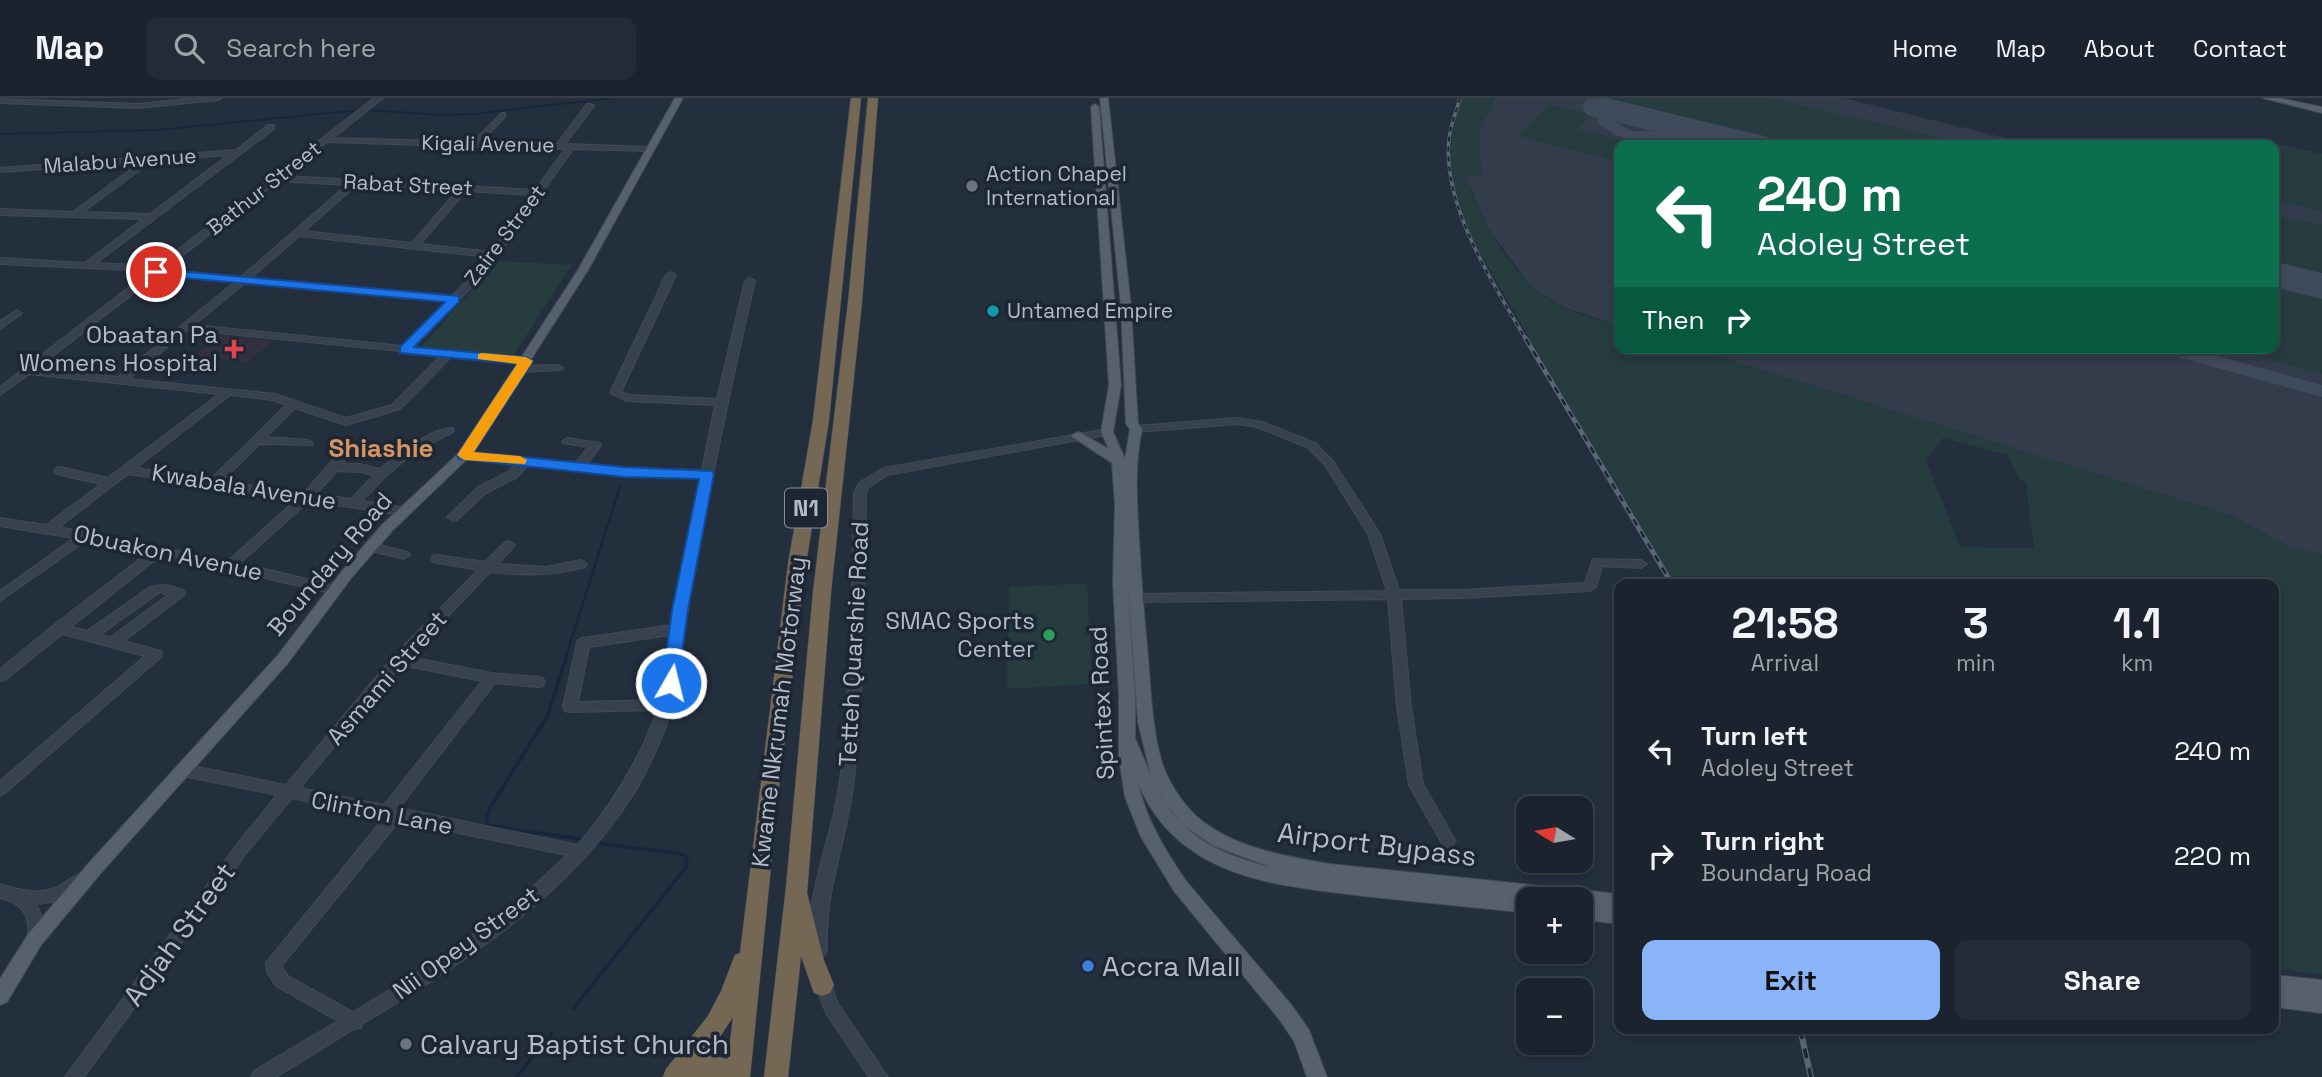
<!DOCTYPE html>
<meta charset="utf-8">
<style>
body{margin:0;font-family:"Space Grotesk",sans-serif;background:#242b36;color:#f1f3f6;height:100vh;display:flex;flex-direction:column;font-size:26px;white-space:nowrap}
*{box-sizing:border-box;margin:0}
p{font-size:23px;color:#a0a4aa}
.icon{flex:none;width:38px;height:38px;fill:none;stroke:currentColor;stroke-width:2;stroke-linecap:round;stroke-linejoin:round}
.map{position:relative;flex:1;overflow:hidden}
.details{position:absolute;left:1614px;top:481px;width:665px;height:455px;display:flex;flex-direction:column;background:#1b232e;border-radius:14px;box-shadow:0 4px 10px #0003,0 0 0 2px #39404a}
.details>*{flex:none}
.guide{position:absolute;left:1614px;top:42px;width:665px;height:214px;border-radius:14px;box-shadow:0 4px 10px #0003,0 0 0 2px #39404a;background:#0b6e4f;color:#fff;overflow:hidden}
.needle{width:46px;rotate:281deg}
.tools{position:absolute;left:1516px;top:698px;display:grid;gap:14px}
.tools a{display:grid;place-items:center;width:77px;height:77px;border-radius:14px;background:#1b232e;box-shadow:0 4px 10px #0003,0 0 0 2px #39404a;font-size:35px}
.pin{position:absolute;display:grid;place-items:center;width:60px;height:60px;color:#fff;margin:-30px;border:4px solid #fff;border-radius:50%;box-shadow:0 2px 7px #0007}
.me{position:absolute;width:77px;margin:-38px;rotate:8deg;stroke-linejoin:round;filter:drop-shadow(0 0 5px #0008)}
.turn{display:flex;align-items:center;gap:24px;height:147px;padding:0 28px;font-size:32px}
.turn .icon{width:91px;height:91px;stroke-width:2.5}
.turn b{display:block;font-size:49px;line-height:60px}
.then{display:flex;align-items:center;height:66px;padding:0 28px;background:#0003;gap:14px;font-size:26px}
.eta{display:flex;justify-content:space-evenly;align-items:center;height:119px;text-align:center}
.eta b{font-size:42px;font-weight:600;line-height:49px}
.cta{display:flex;gap:14px;margin-top:auto;padding:14px 28px}
.cta a{flex:1;height:80px;border-radius:14px;background:#8ab4f8;color:#111;font-size:28px;font-weight:600;line-height:80px;text-align:center}
.cta a+a{background:#242b36;color:#f1f3f6}
ul{padding:0;list-style:none}
li{display:flex;align-items:center;gap:21px;height:105px;padding:0 28px}
li div{flex:1}
li b{display:block;font-size:26px}
li em{font-style:normal}
header{display:flex;align-items:center;gap:42px;box-sizing:border-box;height:98px;padding:0 35px;background:#1b232e;border-bottom:2px solid #39404a}
header strong{font-size:33px}
nav{display:flex;gap:38px;margin-inline-start:auto;font-size:24px}
.search{width:490px;height:63px;background:#242b36;display:flex;align-items:center;gap:18px;box-sizing:border-box;padding:0 24px;border-radius:14px;color:#a0a4aa;font-size:26px}
.map>svg:first-child{display:block}
.medical{fill:#32303f}
.airport{fill:#323c4b}
.green{fill:#263c3f;fill-rule:evenodd}
.lines{fill:none;stroke-linecap:round;stroke-linejoin:round}
.stream-far2{stroke:#17263c;stroke-width:2}
.stream-far1{stroke:#17263c;stroke-width:2.5}
.stream{stroke:#17263c;stroke-width:3.5}
.taxiway{fill:#3f4a5a;fill-rule:evenodd}
.runway{fill:#3f4a5a;fill-rule:evenodd}
.minor-casing{stroke:#414a57;stroke-width:2}
.major-casing{stroke:#414a57;stroke-width:2}
.highway-casing{stroke:#434c59;stroke-width:1}
.minor{fill:#38414e;fill-rule:evenodd}
.major{fill:#56606e;fill-rule:evenodd}
.highway{fill:#746855;fill-rule:evenodd}
.rail-far2-casing{stroke:#5a6575;stroke-width:3.5}
.rail-far1-casing{stroke:#5a6575;stroke-width:5}
.rail-casing{stroke:#5a6575;stroke-width:6}
.rail-far2{stroke:#1d2633;stroke-width:2;stroke-dasharray:5;stroke-linecap:butt}
.rail-far1{stroke:#1d2633;stroke-width:2.5;stroke-dasharray:7;stroke-linecap:butt}
.rail{stroke:#1d2633;stroke-width:3.5;stroke-dasharray:10;stroke-linecap:butt}
.route{fill:#1a73e8;stroke:#114b97;stroke-width:2}
.slow{fill:#f59e0b}
.worship-dot{fill:#6b7280;stroke:#1d2633;stroke-width:2.5}
.culture-dot{fill:#0f9aa8;stroke:#1d2633;stroke-width:2.5}
.health-dot{fill:#e0444e;stroke:#1d2633;stroke-width:2.5}
.leisure-dot{fill:#2e9e5b;stroke:#1d2633;stroke-width:2.5}
.shop-dot{fill:#3f7fe0;stroke:#1d2633;stroke-width:2.5}
.labels{text-anchor:middle;stroke-width:7;stroke-linejoin:round;paint-order:stroke}
.far-street-label{font-size:21px;fill:#b4bcc9;stroke:#1d2633}
.far-poi-label{font-size:21px;fill:#b4bcc9;stroke:#1d2633;text-anchor:start}
.shield{fill:#1d2633;stroke:#878f9c;stroke-width:2}
.shield-label{font-size:23px;font-weight:bold;fill:#b4bcc9}
.poi-label{font-size:24px;fill:#b4bcc9;stroke:#1d2633;text-anchor:end}
.street-label{font-size:24px;fill:#b4bcc9;stroke:#1d2633}
.neighbourhood-label{font-size:26px;font-weight:bold;fill:#d59563;stroke:#1d2633}
.near-street-label{font-size:28px;fill:#b4bcc9;stroke:#1d2633}
.near-poi-label{font-size:28px;fill:#b4bcc9;stroke:#1d2633;text-anchor:start}
</style>
<header>
<strong>Map</strong>
<div class="search"><svg class="icon" aria-label="search" viewBox="0 0 24 24"><circle cx="10" cy="10" r="6"/><path d="M15 15l6 6"/></svg>Search here</div>
<nav><a>Home</a><a>Map</a><a>About</a><a>Contact</a></nav>
</header>
<div class="map">
<svg width="2322" height="979" viewBox="0 0 2322 979">
<rect width="100%" height="100%" fill="#242f3e"/>
<!-- medical -->
<polygon class="medical" points="220,237 273,243 248,264 194,258"/>
<!-- airport -->
<g class="airport">
<polygon points="1495,0 1843,0 2034,47 1619,47 1619,228 1566,210 1538,194 1528,185 1488,130 1466,79 1482,77 1478,35"/>
<polygon points="2273,102 2322,113 2322,457 2290,449 2232,418 1691,250 2273,250"/>
</g>
<!-- green -->
<g class="green">
<path d="M1462 0H1495L1478 35 1482 77 1466 79C1482 121 1511 180 1552 203 1572 215 1596 221 1619 228V250H1691L2232 418 2290 449 2322 457V877L2273 870V486H1672L1464 127C1450 84 1444 43 1462 0ZM1943 340 2008 357 2019 381 2026 385 2034 450 1960 449 1926 362Z"/>
<polygon points="1606,0 1770,0 1971,47 1799,47"/>
<polygon points="1549,7 1591,17 1578,31 1631,44 1696,43 1713,47 1619,47 1619,64 1519,38"/>
<polygon points="2256,41 2322,56 2322,113 2273,102 2273,47 2234,47"/>
<polygon points="2273,117 2322,127 2322,175 2273,163"/>
<polygon points="498,163 572,167 513,258 420,250"/>
<polygon points="2273,189 2322,201 2322,276 2229,250 2273,250"/>
<polygon points="1087,485 1092,586 1007,591 1009,489"/>
</g>
<g class="lines">
<!-- stream-far2 -->
<g class="stream-far2">
<polyline points="366,12 443,17 474,16 612,0"/>
<polyline points="0,36 158,32 360,12"/>
</g>
<!-- stream-far1 -->
<polyline class="stream-far1" points="565,562 620,388"/>
<!-- stream -->
<g class="stream">
<polyline points="566,560 548,617 490,710 486,722 490,728 581,741"/>
<polyline points="573,911 686,769 687,759 681,756 597,745"/>
<polyline points="516,979 552,935"/>
</g>
<!-- taxiway -->
<g class="taxiway">
<path d="M1623 6 1648 11 1686 26 1688 29 1684 33 1734 38 1741 42 1734 46 1689 41H1631L1615 37 1598 25 1597 17 1608 9ZM1633 15 1678 33H1631L1610 21 1617 16Z"/>
<polygon points="2158,250 2189,250 2322,287 2322,299 2160,254"/>
</g>
<!-- runway -->
<g class="runway">
<polygon points="1607,0 1768,39 1774,47 1711,47 1587,17 1582,9 1587,1"/>
<polygon points="2273,163 2322,175 2322,201 2273,189"/>
</g>
<defs>
<g id="minor">
<polygon points="195,0 222,0 218,2 138,10 0,5 0,1 138,6"/>
<path d="M374 0H383L333 40 473 44 502 15H505V19L481 44 557 46 587 6H590L594 8 565 46 649 49 653 51 649 53 573 51 487 173 413 249 526 260 530 261V265L451 259 400 311 346 327 295 310 266 339 308 342 313 345 312 347 259 346 222 383 304 395 347 346 351 345 356 348 343 366H360L380 371C396 358 433 328 453 330L454 332 453 334 417 352 386 378 362 403 407 410 409 413 407 416 403 417 309 403 240 465 339 489 341 492 339 495 335 496 161 457 71 529 87 533 150 489C162 485 171 488 183 492L185 495 183 498 124 543 161 553 162 556 161 559 5 695 0 697V683L145 558 62 536 5 582 0 583V571L54 527 149 454 87 442 0 503V493L74 440 0 428V420L46 427 101 386 56 376 54 373 56 370 60 369 108 380 219 296 29 276 0 297V289L150 173 0 166V160L85 165 143 121 0 117V111L73 114 141 64 0 74V70L236 52 268 27H274V31L96 165 157 168ZM327 44 565 51 535 92 284 78ZM228 57 150 116 83 114 152 63ZM278 83 347 87 241 179 164 172ZM357 87 457 93 412 145 304 133ZM466 93 532 97 492 154 420 146ZM299 138 488 159 481 169 452 198 251 180ZM157 177 235 184 118 279 36 271ZM245 185 447 203 403 248 194 227ZM188 232 441 257 392 307 346 320 275 296 129 281ZM230 297 273 302 286 307 211 381 136 370ZM337 373 360 374 374 377 351 401 316 396ZM128 376 297 401 228 463 59 429ZM160 494 168 497 111 539 100 537Z"/>
<path d="M671 174 676 177 621 294 629 297 717 301 745 183 750 180 755 183C732 281 712 379 693 478 685 518 683 558 675 598 670 624 648 673 634 695 570 798 463 865 362 926L361 930 354 931 276 979H251L254 973 338 923 276 888 267 874 266 865 383 721 380 719 292 700 248 753 84 979H65L238 745 277 697 183 678 178 676 176 672 178 668 183 666 286 687 393 559 478 472 433 464 431 461 433 458 437 457 485 464 505 444 509 443 515 447 498 466 546 469 581 462 587 466 585 469C553 478 524 478 490 474L409 559 492 575 538 579 543 580 545 584 543 588 538 589 495 585 399 710 578 747C612 706 640 663 657 612L570 614 565 613 563 609 577 545 578 542 583 540 672 527 701 379 623 378 528 367 516 380 486 395 457 422 453 423 447 419 478 389 508 374 516 366 460 359 459 357 464 354 576 365 588 349 563 345 562 343 567 340 600 345 601 347 587 367 623 370 702 372 715 307 627 303 610 295 666 177ZM670 537 661 602 578 604 589 549ZM401 567 482 583 384 707 300 690ZM399 723 567 757 512 808 426 870 353 914 288 878 283 871 282 867Z"/>
<polygon points="17,212 22,215 20,217 0,231 0,223"/>
<polygon points="558,267 563,270 562,272 520,274 515,271 520,268"/>
<polygon points="1237,320 1263,324 1315,345 1333,363 1380,436 1399,492 1462,492 1585,485 1593,461 1641,462 1647,466 1641,470 1602,468 1596,489 1590,493 1462,500 1401,501 1411,609 1423,686 1453,739 1455,743 1453,747 1448,749 1443,747 1409,687 1397,609 1388,501 1135,504 1129,500 1135,496 1387,493 1368,436 1325,367 1307,349 1257,329 1237,326 1136,334 1131,331 1136,328"/>
<path d="M1107 331 1112 334 1111 336 887 377 869 389 866 395C864 493 865 592 853 689 846 744 824 795 827 852L825 857 819 859 813 857C799 825 828 745 835 710 843 674 845 636 847 598 852 531 853 463 854 395L860 384 884 370Z"/>
<polygon points="371,445 408,454 410,457 404,461 367,452 365,449 367,446"/>
<path d="M78 777 83 779 86 784C76 799 53 805 36 806 43 819 47 832 41 846L35 848 29 846C27 839 29 835 28 828 27 810 15 804 0 800V786C18 792 39 797 58 789 65 785 70 780 78 777Z"/>
<polygon points="821,874 827,876 838,906 888,979 869,979 826,915 813,881 815,876"/>
</g>
<g id="major">
<polygon points="675,0 683,0 588,172 468,360 392,433 352,479 288,565 100,776 41,847 7,904 0,907 0,881 29,835 88,766 278,557 342,473 382,427 460,354 578,172"/>
<path d="M1100 0H1108L1131 209 1138 326 1142 331C1134 368 1137 405 1139 442 1141 481 1144 520 1148 559 1151 594 1152 631 1162 665 1169 685 1181 703 1196 718 1233 750 1284 758 1330 766L1619 796V826L1580 821V802H1528V815C1473 809 1418 804 1363 798 1309 791 1247 787 1199 757 1170 739 1151 716 1138 685 1146 721 1165 752 1186 783L1293 909 1309 932 1327 979H1307L1294 943 1279 921 1174 793 1141 739 1125 699 1119 661V598L1113 485 1115 406 1112 365 1071 338 1077 334 1081 335 1109 351 1101 334 1109 287 1091 9 1095 6 1099 9 1121 287 1113 334 1125 361 1130 331 1126 326 1121 209ZM1127 475 1138 624 1151 678 1135 640V598ZM1153 682 1162 701 1182 725C1169 712 1160 699 1153 682ZM1186 729 1214 748 1271 769C1241 762 1208 751 1186 729Z"/>
<polygon points="2263,0 2279,0 2322,9 2322,15"/>
<polygon points="2273,877 2322,882 2322,915 2273,909"/>
</g>
<g id="highway">
<path d="M851 0H861L829 322 806 466 778 698 750 979H663L666 971 708 918 721 893 735 857 740 855 788 466 813 322ZM733 919 728 961 708 957Z"/>
<polygon points="868,0 878,0 862,204 831,494 807,795 824,863 834,887 830,895 822,898 814,895 801,858 788,979 764,979 786,789 813,494 848,204"/>
</g>
</defs>
<!-- minor casing -->
<use href="#minor" class="minor-casing"/>
<!-- major casing -->
<use href="#major" class="major-casing"/>
<!-- highway casing -->
<use href="#highway" class="highway-casing"/>
<!-- minor -->
<use href="#minor" class="minor"/>
<!-- major -->
<use href="#major" class="major"/>
<!-- highway -->
<use href="#highway" class="highway"/>
<defs>
<path id="rail-far2" d="M1460 0C1456 14 1450 28 1449 42 1442 108 1495 189 1527 243"/>
<polyline id="rail-far1" points="1526,241 1672,486"/>
<polyline id="rail" points="1800,931 1811,979"/>
</defs>
<!-- rail-far2 casing -->
<use href="#rail-far2" class="rail-far2-casing"/>
<!-- rail-far1 casing -->
<use href="#rail-far1" class="rail-far1-casing"/>
<!-- rail casing -->
<use href="#rail" class="rail-casing"/>
<!-- rail-far2 -->
<use href="#rail-far2" class="rail-far2"/>
<!-- rail-far1 -->
<use href="#rail-far1" class="rail-far1"/>
<!-- rail -->
<use href="#rail" class="rail"/>
</g>
<!-- route -->
<polygon class="route" points="156,171 459,198 459,204 414,249 526,259 533,263 474,354 624,369 712,373 714,376 688,512 677,590 665,590 662,585 672,512 699,381 624,379 459,361 457,357 517,266 400,255 400,249 445,204 152,177 152,172"/>
<!-- slow -->
<polygon class="slow" points="482,255 526,259 533,263 474,354 520,358 527,362 525,366 464,362 457,357 517,266 478,261 478,256"/>
<!-- markers -->
<g class="worship-dot">
<circle cx="972" cy="88" r="7"/>
<circle cx="406" cy="946" r="7"/>
</g>
<circle class="culture-dot" cx="993" cy="213" r="7"/>
<path class="health-dot" d="M230.5 240.5h7v7h7v7h-7v7h-7v-7h-7v-7h7z"/>
<circle class="leisure-dot" cx="1049" cy="537" r="7"/>
<circle class="shop-dot" cx="1088" cy="868" r="7"/>
<g class="labels">
<!-- far-street labels -->
<g class="far-street-label">
<text transform="translate(488 46) rotate(1)" y="7">Kigali Avenue</text>
<text transform="translate(120 63) rotate(-4)" y="7">Malabu Avenue</text>
<text transform="translate(408 87) rotate(3)" y="7">Rabat Street</text>
<text transform="translate(264 90) rotate(-38)" y="7">Bathur Street</text>
<text transform="translate(505 137) rotate(-53)" y="7">Zaire Street</text>
</g>
<!-- far-poi labels -->
<g class="far-poi-label">
<text x="986" y="83">Action Chapel<tspan x="986" dy="24">International</tspan></text>
<text x="1007" y="220">Untamed Empire</text>
</g>
<!-- shield labels -->
<rect class="shield" x="785" y="390.5" width="42" height="39" rx="5"/>
<g class="shield-label">
<text x="806" y="418">N1</text>
</g>
<!-- poi labels -->
<g class="poi-label">
<text x="218" y="245">Obaatan Pa<tspan x="218" dy="28">Womens Hospital</tspan></text>
<text x="1035" y="531">SMAC Sports<tspan x="1035" dy="28">Center</tspan></text>
</g>
<!-- street labels -->
<g class="street-label">
<text transform="translate(244 389) rotate(9)" y="8">Kwabala Avenue</text>
<text transform="translate(168 455) rotate(12)" y="8">Obuakon Avenue</text>
<text transform="translate(330 466) rotate(-50)" y="8">Boundary Road</text>
<text transform="translate(854 546) rotate(-87)" y="8">Tetteh Quarshie Road</text>
<text transform="translate(387 580) rotate(-49)" y="8">Asmami Street</text>
<text transform="translate(1102 605) rotate(-93)" y="8">Spintex Road</text>
<text transform="translate(779 614) rotate(-83)" y="8">Kwame Nkrumah Motorway</text>
<text transform="translate(382 715) rotate(11)" y="8">Clinton Lane</text>
<text transform="translate(466 845) rotate(-36)" y="8">Nii Opey Street</text>
</g>
<!-- neighbourhood labels -->
<g class="neighbourhood-label">
<text x="381" y="359">Shiashie</text>
</g>
<!-- near-street labels -->
<g class="near-street-label">
<text transform="translate(1377 746) rotate(7)" y="10">Airport Bypass</text>
<text transform="translate(179 836) rotate(-54)" y="10">Adjah Street</text>
</g>
<!-- near-poi labels -->
<g class="near-poi-label">
<text x="1102" y="878">Accra Mall</text>
<text x="420" y="956">Calvary Baptist Church</text>
</g>
</g>
</svg>
<div class="tools">
<a><svg class="needle" viewBox="-14 -14 28 28"><path d="M0-13l5 13h-10z" fill="#e53935"/><path d="M0 13l5-13h-10z" fill="#a0a4aa"/></svg></a>
<a>+</a>
<a>−</a>
</div>
<div class="pin" style="left:156px;top:174px;background:#d93025"><svg class="icon" aria-label="arrive" viewBox="0 0 24 24"><path d="M6 21V4h12l-3 4 3 4H6"/></svg></div>
<svg class="me" style="left:671px;top:585px" viewBox="-20 -20 40 40"><circle r="17" fill="#1a73e8" stroke="#fff" stroke-width="3"/><path d="M0-11L8 9 0 5-8 9z" fill="#fff"/></svg>
<div class="guide">
<div class="turn"><svg class="icon" aria-label="left" viewBox="0 0 24 24"><path d="M17 20v-9H6M10 6l-5 5 5 5"/></svg><div><b>240 m</b>Adoley Street</div></div>
<div class="then">Then<svg class="icon" aria-label="right" viewBox="0 0 24 24"><path d="M7 20v-9h11M14 6l5 5-5 5"/></svg></div>
</div>
<section class="details">
<div class="eta">
<div><b>21:58</b><p>Arrival</p></div>
<div><b>3</b><p>min</p></div>
<div><b>1.1</b><p>km</p></div>
</div>
<ul>
<li><svg class="icon" aria-label="left" viewBox="0 0 24 24"><path d="M17 20v-9H6M10 6l-5 5 5 5"/></svg><div><b>Turn left</b><p>Adoley Street</p></div><em>240 m</em></li>
<li><svg class="icon" aria-label="right" viewBox="0 0 24 24"><path d="M7 20v-9h11M14 6l5 5-5 5"/></svg><div><b>Turn right</b><p>Boundary Road</p></div><em>220 m</em></li>
</ul>
<div class="cta"><a>Exit</a><a>Share</a></div>
</section>
</div>
